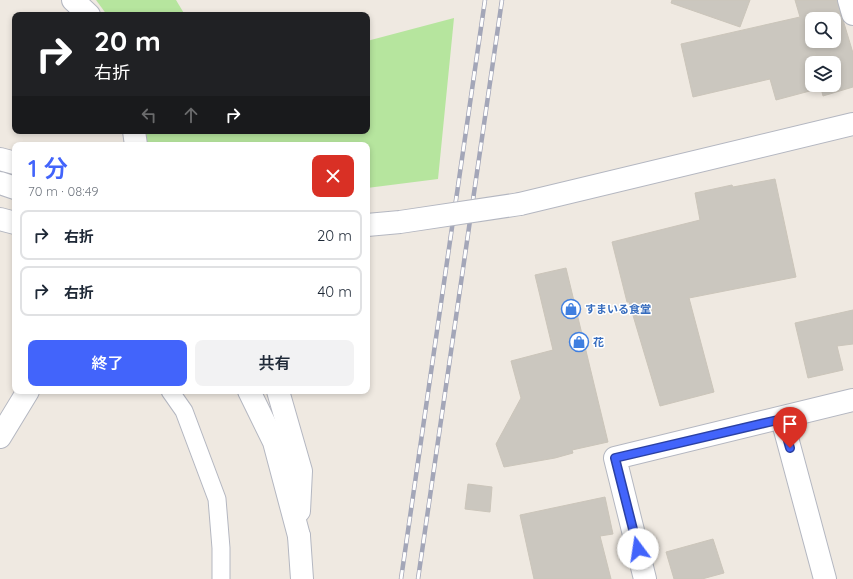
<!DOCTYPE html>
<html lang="ja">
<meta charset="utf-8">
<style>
body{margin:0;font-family:Quicksand,"Noto Sans JP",sans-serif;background:#f2f2f3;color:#1f2937;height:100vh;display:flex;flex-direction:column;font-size:15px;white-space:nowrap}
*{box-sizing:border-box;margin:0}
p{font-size:13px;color:#747a83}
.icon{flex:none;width:22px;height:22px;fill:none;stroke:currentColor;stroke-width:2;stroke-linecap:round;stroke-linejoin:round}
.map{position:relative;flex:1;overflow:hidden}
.panel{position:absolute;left:12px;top:142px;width:358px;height:252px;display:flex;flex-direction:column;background:#fff;border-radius:8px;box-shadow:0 2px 6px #0003}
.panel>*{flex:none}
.hud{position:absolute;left:12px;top:12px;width:358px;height:122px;border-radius:8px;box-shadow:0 2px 6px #0003;background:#202124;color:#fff;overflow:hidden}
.controls{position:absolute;left:805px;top:12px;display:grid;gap:8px}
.controls a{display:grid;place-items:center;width:36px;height:36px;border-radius:8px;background:#fff;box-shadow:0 2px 6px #0003;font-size:20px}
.pin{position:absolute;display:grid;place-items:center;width:34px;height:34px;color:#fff;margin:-41px -17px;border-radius:50% 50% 50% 0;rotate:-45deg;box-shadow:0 0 4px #0007}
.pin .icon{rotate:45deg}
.me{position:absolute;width:44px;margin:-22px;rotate:346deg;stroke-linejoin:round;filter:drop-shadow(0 0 3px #0008)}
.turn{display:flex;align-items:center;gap:14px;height:84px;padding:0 16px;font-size:18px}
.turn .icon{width:52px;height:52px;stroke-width:2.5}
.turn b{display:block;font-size:28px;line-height:34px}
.lanes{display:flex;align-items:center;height:38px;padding:0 16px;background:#0003;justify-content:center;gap:20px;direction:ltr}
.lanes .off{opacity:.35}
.round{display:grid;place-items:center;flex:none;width:42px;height:42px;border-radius:8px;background:#f2f2f3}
.headline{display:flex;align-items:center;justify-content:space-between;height:68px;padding:0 16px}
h1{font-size:24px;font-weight:600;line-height:30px;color:#4264fb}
.cta{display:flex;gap:8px;margin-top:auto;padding:8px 16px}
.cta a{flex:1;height:46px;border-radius:8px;background:#4264fb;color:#fff;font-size:16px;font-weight:600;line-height:46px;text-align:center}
.cta a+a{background:#f2f2f3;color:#1f2937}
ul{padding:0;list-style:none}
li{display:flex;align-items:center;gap:12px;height:50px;margin:0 8px 6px;padding:0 8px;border:2px solid #e0e1e3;border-radius:8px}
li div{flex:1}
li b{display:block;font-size:15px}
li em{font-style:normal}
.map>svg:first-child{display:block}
.green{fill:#b6e59e}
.building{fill:#cbc7bf;stroke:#cbc5ba;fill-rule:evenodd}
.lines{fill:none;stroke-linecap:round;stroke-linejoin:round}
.service-casing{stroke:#b4b7c1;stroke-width:19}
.minor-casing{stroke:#b4b7c1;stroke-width:24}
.tertiary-casing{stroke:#b4b7c1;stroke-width:24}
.service{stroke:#fff;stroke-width:17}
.minor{stroke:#fff;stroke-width:22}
.tertiary{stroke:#fff;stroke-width:22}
.rail-casing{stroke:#a3a6b8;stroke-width:4.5}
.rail{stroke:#fff;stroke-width:3;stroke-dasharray:9;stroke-linecap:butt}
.tertiary-bridge-casing{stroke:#b4b7c1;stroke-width:24;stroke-linecap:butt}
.tertiary-bridge{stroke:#fff;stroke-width:22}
.route-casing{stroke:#2b41a3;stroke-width:10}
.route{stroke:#4264fb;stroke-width:7}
.labels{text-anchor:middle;stroke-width:3;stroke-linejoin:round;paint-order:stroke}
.shop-label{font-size:11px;font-weight:bold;fill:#366cbe;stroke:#fff;text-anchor:start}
</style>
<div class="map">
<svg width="853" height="579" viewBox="0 0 853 579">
<rect width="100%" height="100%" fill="#efe9e1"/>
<!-- green -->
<g class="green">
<polygon points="96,0 176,0 185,15 107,15"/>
<polygon points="454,18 438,179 367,188 367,145 147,145 146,131 367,131 367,41"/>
</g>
<!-- building -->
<g class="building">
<polygon points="672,0 750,0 740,27 671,3"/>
<path d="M795 0H837L853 53V87L823 96 821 88 776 100 770 79 693 97 681 44 800 17ZM812 19H834V41H812ZM812 63H834V85H812Z"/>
<polygon points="775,179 796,277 689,298 714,392 660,406 629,302 627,302 612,242 700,220 695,193 732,185 733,187"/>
<polygon points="566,268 608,442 572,450 573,453 555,458 504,467 496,444 521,398 511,361 553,350 535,275"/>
<polygon points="853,310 853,344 837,346 843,370 808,378 795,323"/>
<polygon points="468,484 492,487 490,512 465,509"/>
<polygon points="605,497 613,534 600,536 611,579 534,579 520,515"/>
<polygon points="713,539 724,573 702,579 674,579 666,552"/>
</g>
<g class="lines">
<defs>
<polyline id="service" points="170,391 184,411 217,499 221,548 221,579"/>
<g id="minor">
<polyline points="73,0 89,15"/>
<polyline points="134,131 136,145"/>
<polyline points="0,159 15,163"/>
<polyline points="0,219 15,223"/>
<polyline points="249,391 274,442 299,536"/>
<polyline points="278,391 301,471 299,511"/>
<polyline points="782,419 825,579"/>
<polyline points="645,579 615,458 853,400"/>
</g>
<g id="tertiary">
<polyline points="849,0 853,14"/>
<polyline points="0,183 15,188"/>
<polyline points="520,204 853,124"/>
<polyline points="0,437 28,391"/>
<polyline points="299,536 302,579"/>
</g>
</defs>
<!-- service casing -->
<use href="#service" class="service-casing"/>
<!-- minor casing -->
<use href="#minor" class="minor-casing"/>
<!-- tertiary casing -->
<use href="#tertiary" class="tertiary-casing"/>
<!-- service -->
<use href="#service" class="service"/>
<!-- minor -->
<use href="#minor" class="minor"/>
<!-- tertiary -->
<use href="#tertiary" class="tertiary"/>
<defs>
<g id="rail">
<polyline points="401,579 485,0"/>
<polyline points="418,579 502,0"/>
</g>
</defs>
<!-- rail casing -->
<use href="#rail" class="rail-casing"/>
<!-- rail -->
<use href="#rail" class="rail"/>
<defs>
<polyline id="tertiary-bridge" points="367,225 400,222 520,204"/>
</defs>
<!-- tertiary-bridge casing -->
<use href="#tertiary-bridge" class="tertiary-bridge-casing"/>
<!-- tertiary-bridge -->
<use href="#tertiary-bridge" class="tertiary-bridge"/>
</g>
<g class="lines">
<defs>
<polyline id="route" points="638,549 615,458 782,419 790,448"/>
</defs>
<!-- route casing -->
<use href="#route" class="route-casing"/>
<!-- route -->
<use href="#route" class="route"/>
</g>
<!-- icons -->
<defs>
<symbol id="shop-ring" viewBox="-11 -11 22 22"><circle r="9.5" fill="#fff" stroke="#3f7fe0" stroke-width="1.5"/><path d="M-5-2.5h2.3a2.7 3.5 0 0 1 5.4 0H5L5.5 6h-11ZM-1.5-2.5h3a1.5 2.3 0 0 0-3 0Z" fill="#3f7fe0"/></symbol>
</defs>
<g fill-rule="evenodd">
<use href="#shop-ring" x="560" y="298" width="22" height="22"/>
<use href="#shop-ring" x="568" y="331" width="22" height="22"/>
</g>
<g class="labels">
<!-- shop labels -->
<g class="shop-label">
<text x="585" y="313">すまいる食堂</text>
<text x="593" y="346">花</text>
</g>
</g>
</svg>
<div class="controls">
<a><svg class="icon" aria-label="search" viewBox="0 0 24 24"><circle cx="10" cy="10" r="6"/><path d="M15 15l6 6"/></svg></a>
<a><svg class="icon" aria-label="layers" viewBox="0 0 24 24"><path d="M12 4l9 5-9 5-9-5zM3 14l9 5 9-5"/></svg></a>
</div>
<div class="pin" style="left:790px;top:448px;background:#d93025"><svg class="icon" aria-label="arrive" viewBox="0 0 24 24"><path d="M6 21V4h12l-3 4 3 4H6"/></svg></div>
<svg class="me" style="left:638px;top:549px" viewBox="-20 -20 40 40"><circle r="19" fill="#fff"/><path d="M0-13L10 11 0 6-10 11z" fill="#4264fb"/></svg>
<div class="hud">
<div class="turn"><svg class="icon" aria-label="right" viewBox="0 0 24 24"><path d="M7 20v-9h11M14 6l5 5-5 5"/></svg><div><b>20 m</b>右折</div></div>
<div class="lanes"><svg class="icon off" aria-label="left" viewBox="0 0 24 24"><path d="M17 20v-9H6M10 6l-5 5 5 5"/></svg><svg class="icon off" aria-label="ahead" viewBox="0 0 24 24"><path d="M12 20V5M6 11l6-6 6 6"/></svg><svg class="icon" aria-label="right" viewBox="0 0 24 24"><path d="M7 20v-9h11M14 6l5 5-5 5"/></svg></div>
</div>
<section class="panel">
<div class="headline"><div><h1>1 分</h1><p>70 m · 08:49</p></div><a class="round" style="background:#d93025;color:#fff"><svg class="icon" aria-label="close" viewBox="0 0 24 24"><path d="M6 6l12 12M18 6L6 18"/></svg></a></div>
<ul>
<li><svg class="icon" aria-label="right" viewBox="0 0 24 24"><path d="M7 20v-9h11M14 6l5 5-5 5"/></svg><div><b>右折</b></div><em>20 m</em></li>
<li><svg class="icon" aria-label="right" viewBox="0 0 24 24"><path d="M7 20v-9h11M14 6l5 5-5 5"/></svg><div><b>右折</b></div><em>40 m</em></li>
</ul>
<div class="cta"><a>終了</a><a>共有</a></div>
</section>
</div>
